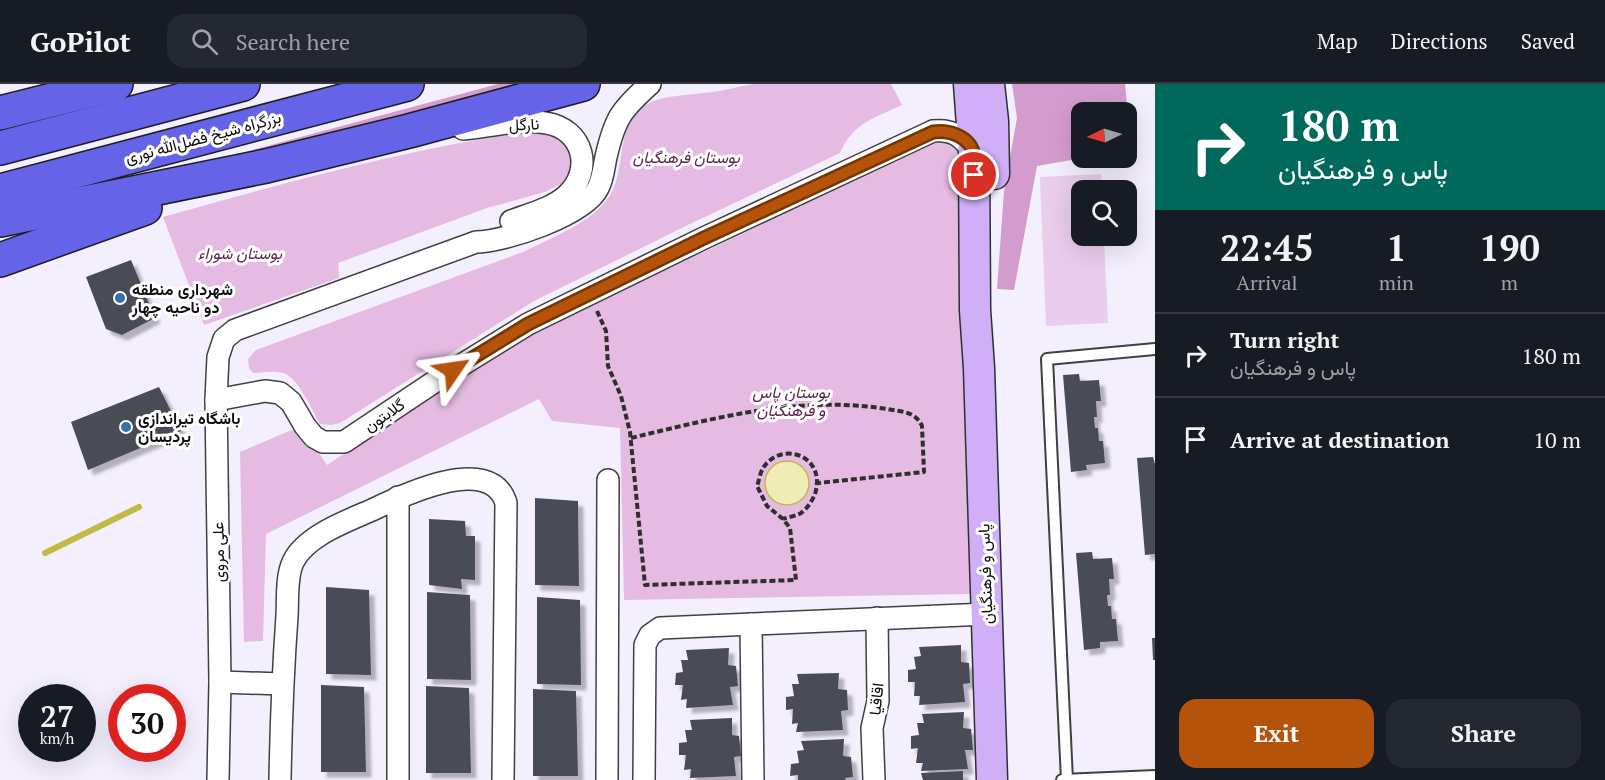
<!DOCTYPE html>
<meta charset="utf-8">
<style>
body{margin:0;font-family:"PT Serif",Vazirmatn,serif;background:#242831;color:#f1f3f6;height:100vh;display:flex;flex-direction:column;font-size:22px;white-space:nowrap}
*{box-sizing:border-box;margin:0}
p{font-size:20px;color:#9ea1a6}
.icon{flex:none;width:33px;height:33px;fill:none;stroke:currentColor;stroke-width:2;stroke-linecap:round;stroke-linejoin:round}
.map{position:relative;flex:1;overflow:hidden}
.panel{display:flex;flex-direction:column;background:#171b24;width:450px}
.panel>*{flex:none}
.banner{background:#00695c;color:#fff;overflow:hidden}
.needle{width:39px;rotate:265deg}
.controls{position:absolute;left:1071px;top:18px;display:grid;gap:12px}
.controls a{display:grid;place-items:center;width:66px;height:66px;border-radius:12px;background:#171b24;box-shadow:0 6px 24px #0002;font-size:30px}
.speed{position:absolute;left:18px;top:600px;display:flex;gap:12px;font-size:30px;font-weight:700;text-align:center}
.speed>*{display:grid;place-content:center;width:78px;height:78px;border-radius:50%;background:#171b24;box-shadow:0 6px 24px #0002;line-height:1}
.speed small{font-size:15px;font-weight:400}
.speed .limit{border:9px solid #d22;background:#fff;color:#111}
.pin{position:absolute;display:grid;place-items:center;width:51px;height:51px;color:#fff;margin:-26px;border:3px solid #fff;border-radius:50%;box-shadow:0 2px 6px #0007}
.me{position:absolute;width:66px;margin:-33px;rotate:58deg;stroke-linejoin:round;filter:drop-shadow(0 0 4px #0008)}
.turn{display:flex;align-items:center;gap:21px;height:126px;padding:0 24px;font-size:27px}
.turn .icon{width:78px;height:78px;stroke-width:2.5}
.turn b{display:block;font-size:42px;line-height:51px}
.eta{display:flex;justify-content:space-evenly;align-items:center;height:102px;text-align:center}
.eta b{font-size:36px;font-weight:700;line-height:42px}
.button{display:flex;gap:12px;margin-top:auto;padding:12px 24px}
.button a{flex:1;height:69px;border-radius:18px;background:#b45309;color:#fff;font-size:24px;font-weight:700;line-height:69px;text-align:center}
.button a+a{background:#242831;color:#f1f3f6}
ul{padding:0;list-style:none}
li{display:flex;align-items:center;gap:18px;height:84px;padding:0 24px;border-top:2px solid #363941}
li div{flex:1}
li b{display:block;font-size:22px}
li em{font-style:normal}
header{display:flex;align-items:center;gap:36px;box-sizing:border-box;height:84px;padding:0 30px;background:#171b24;border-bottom:2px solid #363941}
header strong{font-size:28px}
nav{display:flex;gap:33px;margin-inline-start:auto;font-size:21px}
.search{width:420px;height:54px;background:#242831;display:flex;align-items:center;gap:15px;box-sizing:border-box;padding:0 21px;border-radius:18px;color:#9ea1a6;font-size:22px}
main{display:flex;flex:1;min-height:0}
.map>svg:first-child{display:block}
.green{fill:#e5bbe3}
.forest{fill:#d49cce}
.pitch{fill:#eacced}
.water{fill:#f0ecb8;stroke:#c1bb45;stroke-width:1.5}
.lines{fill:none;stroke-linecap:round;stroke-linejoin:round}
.stream{stroke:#c1bb45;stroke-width:6}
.building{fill:#4a4b55;filter:url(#shadow)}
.lane-casing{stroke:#404040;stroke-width:14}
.street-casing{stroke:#404040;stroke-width:24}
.secondary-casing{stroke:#2f2f2f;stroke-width:33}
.highway-casing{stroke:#1e1e1e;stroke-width:36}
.path{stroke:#2f2f2f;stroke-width:4;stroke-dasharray:6 3;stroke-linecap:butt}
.lane{stroke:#fff;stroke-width:10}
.street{stroke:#fff;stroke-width:21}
.secondary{stroke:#d0aff8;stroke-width:30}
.highway{stroke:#6563e7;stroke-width:33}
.route-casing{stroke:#753606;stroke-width:15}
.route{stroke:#b45309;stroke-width:10}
.poi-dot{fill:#3270b0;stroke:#fff;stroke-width:2}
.labels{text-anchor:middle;stroke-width:6;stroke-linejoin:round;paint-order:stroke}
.street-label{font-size:16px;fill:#0d0d0d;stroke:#fff}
.park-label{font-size:16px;font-style:italic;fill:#5f234a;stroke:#fff}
.poi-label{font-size:16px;font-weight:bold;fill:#0d0d0d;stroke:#fff;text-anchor:start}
</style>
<header>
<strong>GoPilot</strong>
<div class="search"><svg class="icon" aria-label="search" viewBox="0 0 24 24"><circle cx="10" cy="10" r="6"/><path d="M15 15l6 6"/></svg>Search here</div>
<nav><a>Map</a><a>Directions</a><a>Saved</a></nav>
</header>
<main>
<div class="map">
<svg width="1155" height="696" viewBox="0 0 1155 696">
<defs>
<filter id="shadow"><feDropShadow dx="5.5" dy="5.5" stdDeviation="1.5" flood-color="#0004"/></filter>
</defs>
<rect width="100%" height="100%" fill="#f4effd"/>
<!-- green -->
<g class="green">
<path d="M753 0H891L902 21C873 35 854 38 840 69L690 140 534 217 340 339 331 341 320 340C312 326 298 293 283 289 274 286 262 289 253 289L249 284 248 275 256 266 523 168C551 154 586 141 606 117 627 93 615 42 641 24 659 11 681 12 703 9 719 8 736 3 753 0Z"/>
<path d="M538 46 552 49 565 59 571 71 572 86 569 94 559 101 545 108 487 124 338 179 339 194 204 241 163 133C287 98 411 64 538 46Z"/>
<polygon points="938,58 957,60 970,510 624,516 620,344 552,337 539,315 266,450 263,557 244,558 240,368 301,342 327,381 514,257"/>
</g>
<!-- forest -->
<g class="forest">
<polygon points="498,0 540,0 335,54 200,80"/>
<polygon points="1012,0 1125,0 1131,65 1127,65 1126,28 1082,28 1082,74 1083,74 1037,82 1014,206 997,205 1004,107 1017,34"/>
</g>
<!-- pitch -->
<polygon class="pitch" points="1101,90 1102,106 1082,106 1082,152 1104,152 1108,239 1046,242 1040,93"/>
<!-- water -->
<circle class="water" cx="787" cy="399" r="22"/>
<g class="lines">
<!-- stream -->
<polyline class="stream" points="45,469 139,423"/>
</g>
<!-- building -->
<g class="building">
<polygon points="131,176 155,234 122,251 106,245 86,193"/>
<polygon points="1079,290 1080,297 1099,296 1101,317 1096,317 1097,333 1094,333 1095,344 1098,344 1099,357 1103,357 1105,379 1086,381 1087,386 1071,388 1063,291"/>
<polygon points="159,303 181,347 88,386 71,338"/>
<polygon points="1153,373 1155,380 1155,470 1145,471 1137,374"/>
<polygon points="535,414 578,417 579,502 535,501"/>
<polygon points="429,435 465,437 466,452 475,452 475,496 461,495 462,505 429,501"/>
<polygon points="1092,468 1093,475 1112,474 1114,495 1109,495 1110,511 1107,511 1108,522 1111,522 1112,535 1116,535 1118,557 1100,558 1100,564 1084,566 1076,469"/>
<polygon points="326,503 369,506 371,591 326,590"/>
<polygon points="427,508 470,511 471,596 427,595"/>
<polygon points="537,513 580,516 581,601 537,600"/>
<polygon points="1152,554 1155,554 1155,576 1153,576"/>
<polygon points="961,561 961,578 969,579 970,599 963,600 965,618 919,621 920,612 914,612 915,598 908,598 908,586 916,585 914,573 921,572 919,563"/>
<polygon points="729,564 728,581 736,582 738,602 730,603 733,621 686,624 687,615 681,616 683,601 675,601 676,589 683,588 681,576 688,576 686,566"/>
<polygon points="839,589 838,605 847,606 848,626 841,627 843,646 796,648 798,639 792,640 793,625 786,626 786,613 794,612 792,600 799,600 797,590"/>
<polygon points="321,601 364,603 366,688 321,688"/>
<polygon points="426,602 469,604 471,689 426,689"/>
<polygon points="533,605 576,607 578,692 533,692"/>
<polygon points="964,628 963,644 971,645 973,666 965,666 968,685 921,687 923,679 916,679 918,664 911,665 911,652 919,651 917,639 924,639 922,630"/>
<polygon points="732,634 732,651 739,652 741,672 734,673 736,692 690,694 691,685 684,686 686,671 679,671 679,659 687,658 685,646 692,646 690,636"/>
<polygon points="844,655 843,672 851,673 853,693 845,694 846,696 798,696 798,691 790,692 791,680 799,679 797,667 804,666 801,657"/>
<polygon points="963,687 963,696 923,696 921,689"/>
</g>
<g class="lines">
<defs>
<g id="lane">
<polyline points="1062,696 1155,692"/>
<polyline points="1067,696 1047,275 1155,265"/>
</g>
<g id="street">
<path d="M463 45C489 43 519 34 546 39 584 45 594 87 566 112 551 125 529 130 511 137"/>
<path d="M216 316 265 307 280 309 291 318 305 342 314 353 323 358H344L434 298 528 240 704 154 933 47C953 45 962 52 974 69"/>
<polyline points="751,540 753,696"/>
<polyline points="220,598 282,600"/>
<path d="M218 696 220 598 216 316 218 273 224 255 235 246 476 158C504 158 585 131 598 104 603 95 604 82 606 73 615 34 621 26 650 0"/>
<path d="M280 696C281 641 283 587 287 532 288 515 286 493 293 478 305 452 347 437 372 426 401 412 491 368 506 419L503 696"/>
<polyline points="398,696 398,413"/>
<polyline points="607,696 608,396"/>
<polyline points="644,696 645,561 650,551 660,544 987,530"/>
<polyline points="874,696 872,644 878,617 877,534"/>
</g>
<g id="secondary">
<polyline points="969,0 974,69 975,226 979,284 992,696"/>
<polyline points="989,0 993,37 994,90"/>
</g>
<g id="highway">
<polyline points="0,29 116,0"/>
<polyline points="0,64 243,0"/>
<polyline points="0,107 407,0"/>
<polyline points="0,136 266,82 409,47 583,0"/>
<polyline points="0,176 145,124"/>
</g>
</defs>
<!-- lane casing -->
<use href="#lane" class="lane-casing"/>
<!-- street casing -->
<use href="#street" class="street-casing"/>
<!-- secondary casing -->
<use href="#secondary" class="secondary-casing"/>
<!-- highway casing -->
<use href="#highway" class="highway-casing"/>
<!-- path -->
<g class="path">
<path d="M597 227 606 247 608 282 621 312 630 348 645 501 796 496 790 444 783 435 767 422 757 402C759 397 760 389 763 384 781 356 827 371 815 410 812 417 807 425 801 429 796 432 789 433 783 435"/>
<path d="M631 354C715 334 800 311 887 325 902 328 915 327 922 342L924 388 818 399"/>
</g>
<!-- lane -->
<use href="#lane" class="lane"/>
<!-- street -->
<use href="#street" class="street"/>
<!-- secondary -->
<use href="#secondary" class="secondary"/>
<!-- highway -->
<use href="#highway" class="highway"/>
</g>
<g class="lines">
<defs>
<path id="route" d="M453 286 528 240 704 154 933 48C949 46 971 52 974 72 975 78 974 85 974 91"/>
</defs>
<!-- route casing -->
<use href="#route" class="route-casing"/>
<!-- route -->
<use href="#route" class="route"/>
</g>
<!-- markers -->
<g class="poi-dot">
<circle cx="120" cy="214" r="6"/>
<circle cx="126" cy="343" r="6"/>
</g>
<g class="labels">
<!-- street labels -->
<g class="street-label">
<text transform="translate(524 40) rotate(-2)" y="6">نارگل</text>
<text transform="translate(203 53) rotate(-15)" y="6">بزرگراه شیخ فضل‌الله نوری</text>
<text transform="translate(384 331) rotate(-34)" y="6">گلابتون</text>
<text transform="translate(218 468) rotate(-91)" y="6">علی مروی</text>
<text transform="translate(985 490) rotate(-92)" y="6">پاس و فرهنگیان</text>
<text transform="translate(876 615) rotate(-84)" y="6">اقاقیا</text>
</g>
<!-- park labels -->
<g class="park-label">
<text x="686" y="79">بوستان فرهنگیان</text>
<text x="240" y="175">بوستان شوراء</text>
<text x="791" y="314">بوستان پاس<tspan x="791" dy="18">و فرهنگیان</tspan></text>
</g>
<!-- poi labels -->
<g class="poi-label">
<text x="132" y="211">شهرداری منطقه<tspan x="132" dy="18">دو ناحیه چهار</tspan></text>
<text x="138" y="340">باشگاه تیراندازی<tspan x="138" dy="18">پردیسان</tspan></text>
</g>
</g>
</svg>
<div class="controls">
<a><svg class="needle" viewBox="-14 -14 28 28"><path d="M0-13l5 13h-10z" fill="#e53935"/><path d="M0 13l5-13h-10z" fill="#9ea1a6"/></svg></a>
<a><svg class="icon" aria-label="search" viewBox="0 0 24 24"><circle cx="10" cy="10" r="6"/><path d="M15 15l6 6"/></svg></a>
</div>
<div class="speed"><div>27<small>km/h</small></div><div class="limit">30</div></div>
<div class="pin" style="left:974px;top:91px;background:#d93025"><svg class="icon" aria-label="arrive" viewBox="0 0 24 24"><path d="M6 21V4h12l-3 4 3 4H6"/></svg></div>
<svg class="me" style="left:453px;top:286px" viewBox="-20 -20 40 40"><path d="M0-17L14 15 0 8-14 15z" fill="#b45309" stroke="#fff" stroke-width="4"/></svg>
</div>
<section class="panel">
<div class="banner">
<div class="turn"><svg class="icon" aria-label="right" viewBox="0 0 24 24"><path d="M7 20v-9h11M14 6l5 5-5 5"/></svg><div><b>180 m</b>پاس و فرهنگیان</div></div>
</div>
<div class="eta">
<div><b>22:45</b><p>Arrival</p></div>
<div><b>1</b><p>min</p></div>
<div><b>190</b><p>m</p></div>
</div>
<ul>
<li><svg class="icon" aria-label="right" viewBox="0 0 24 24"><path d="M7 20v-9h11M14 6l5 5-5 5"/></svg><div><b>Turn right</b><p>پاس و فرهنگیان</p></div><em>180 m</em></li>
<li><svg class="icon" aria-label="arrive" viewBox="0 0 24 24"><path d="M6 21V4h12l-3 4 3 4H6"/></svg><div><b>Arrive at destination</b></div><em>10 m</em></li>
</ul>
<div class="button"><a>Exit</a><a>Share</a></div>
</section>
</main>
